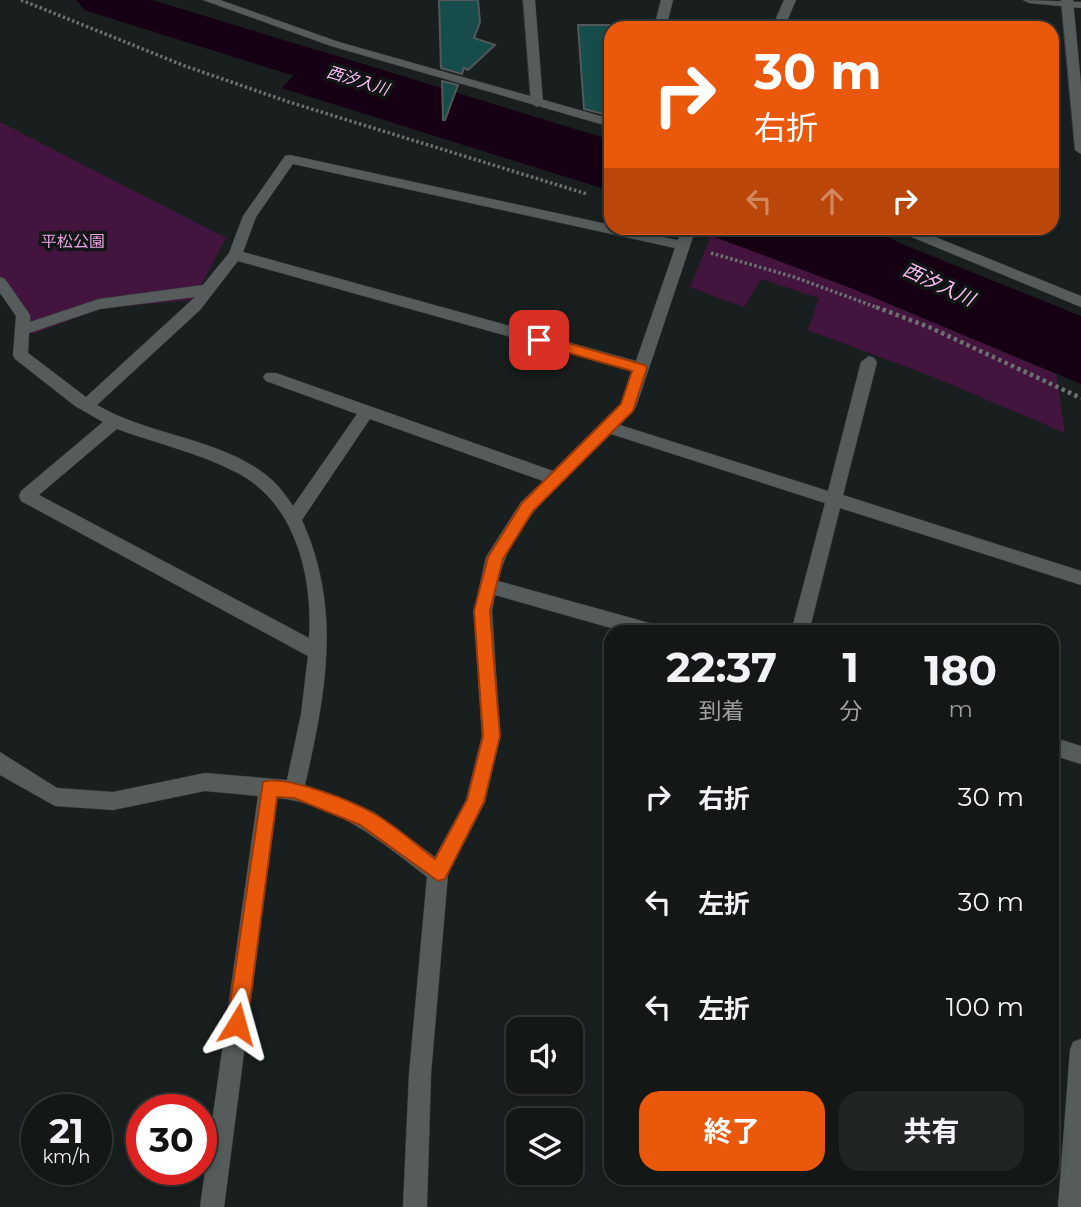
<!DOCTYPE html>
<html lang="ja">
<meta charset="utf-8">
<style>
body{margin:0;font-family:Montserrat,"Noto Sans JP",sans-serif;background:#202423;color:#f1f3f6;height:100vh;display:flex;flex-direction:column;font-size:26px;white-space:nowrap}
*{box-sizing:border-box;margin:0}
p{font-size:23px;color:#9d9fa1}
.icon{flex:none;width:38px;height:38px;fill:none;stroke:currentColor;stroke-width:2;stroke-linecap:round;stroke-linejoin:round}
.map{position:relative;flex:1;overflow:hidden}
.details{position:absolute;left:604px;top:625px;width:455px;height:560px;display:flex;flex-direction:column;background:#131716;border-radius:21px;box-shadow:0 4px 10px #0003,0 0 0 2px #323635}
.details>*{flex:none}
.hud{position:absolute;left:604px;top:21px;width:455px;height:214px;border-radius:21px;box-shadow:0 4px 10px #0003,0 0 0 2px #323635;background:#ea580c;color:#fff;overflow:hidden}
.buttons{position:absolute;left:506px;top:1017px;display:grid;gap:14px}
.buttons a{display:grid;place-items:center;width:77px;height:77px;border-radius:14px;background:#131716;box-shadow:0 4px 10px #0003,0 0 0 2px #323635;font-size:35px}
.speed{position:absolute;left:21px;top:1094px;display:flex;gap:14px;font-size:35px;font-weight:700;text-align:center}
.speed>*{display:grid;place-content:center;width:91px;height:91px;border-radius:50%;background:#131716;box-shadow:0 4px 10px #0003,0 0 0 2px #323635;line-height:1}
.speed small{font-size:18px;font-weight:400}
.speed .limit{border:10px solid #d22;background:#fff;color:#111}
.pin{position:absolute;display:grid;place-items:center;width:60px;height:60px;color:#fff;margin:-30px;border-radius:14px;box-shadow:0 4px 10px #0006}
.me{position:absolute;width:77px;margin:-38px;rotate:8deg;stroke-linejoin:round;filter:drop-shadow(0 0 5px #0008)}
.turn{display:flex;align-items:center;gap:24px;height:147px;padding:0 35px;font-size:32px}
.turn .icon{width:91px;height:91px;stroke-width:2.5}
.turn b{display:block;font-size:49px;line-height:60px}
.lanes{display:flex;align-items:center;height:66px;padding:0 35px;background:#0003;justify-content:center;gap:35px;direction:ltr}
.lanes .off{opacity:.35}
.eta{display:flex;justify-content:space-evenly;align-items:center;height:119px;text-align:center}
.eta b{font-size:42px;font-weight:700;line-height:49px}
.cta{display:flex;gap:14px;margin-top:auto;padding:14px 35px}
.cta a{flex:1;height:80px;border-radius:21px;background:#ea580c;color:#fff;font-size:28px;font-weight:700;line-height:80px;text-align:center}
.cta a+a{background:#202423;color:#f1f3f6}
ul{padding:0;list-style:none}
li{display:flex;align-items:center;gap:21px;height:105px;padding:0 35px}
li div{flex:1}
li b{display:block;font-size:26px}
li em{font-style:normal}
.map>svg:first-child{display:block}
.green{fill:#43153e}
.water{fill:#160014}
.lines{fill:none;stroke-linecap:round;stroke-linejoin:round}
.river{fill:#160014;fill-rule:evenodd}
.building{fill:#164d4a;stroke:#525858;stroke-width:2}
.minor-casing{stroke:#363a39;stroke-width:1}
.tertiary-casing{stroke:#363a39;stroke-width:1}
.path-far1{stroke:#6b7170;stroke-width:3.5;stroke-dasharray:2.5 2.5;stroke-linecap:butt}
.path{stroke:#6b7170;stroke-width:4.5;stroke-dasharray:3.5 3.5;stroke-linecap:butt}
.minor{fill:#555c5b;fill-rule:evenodd}
.tertiary{fill:#555c5b;fill-rule:evenodd}
.route{fill:#ea580c;stroke:#983908;stroke-width:2}
.labels{text-anchor:middle;stroke-width:7;stroke-linejoin:round;paint-order:stroke}
.far-water-label{font-size:16px;font-style:italic;fill:#febef3;stroke:#101615}
.far-park-label{font-size:16px;fill:#efa1e3;stroke:#101615}
.water-label{font-size:19px;font-style:italic;fill:#febef3;stroke:#101615}
</style>
<div class="map">
<svg width="1081" height="1207" viewBox="0 0 1081 1207">
<rect width="100%" height="100%" fill="#191f1e"/>
<!-- green -->
<g class="green">
<polygon points="0,122 226,238 193,300 103,308 33,334 21,304 0,278"/>
<polygon points="711,235 856,290 1056,374 1065,433 936,378 808,330 819,298 761,279 744,307 690,287"/>
</g>
<!-- water -->
<g class="water">
<polygon points="317,50 611,140 611,191 282,88"/>
<polygon points="691,228 869,228 902,244 1081,316 1081,384 856,290"/>
</g>
<g class="lines">
<!-- river -->
<polygon class="river" points="77,0 152,0 422,82 429,93 422,104 403,109 384,104 84,10"/>
</g>
<!-- building -->
<g class="building">
<polygon points="439,0 478,0 480,22 474,38 495,45 468,70 464,68 462,74 441,68"/>
<polygon points="578,25 611,25 611,116 584,109"/>
<polygon points="442,81 458,85 445,120 443,120"/>
</g>
<g class="lines">
<defs>
<g id="minor">
<polygon points="203,0 220,0 339,42 611,119 611,127 331,46"/>
<polygon points="661,0 673,0 666,28 654,28"/>
<polygon points="784,0 796,0 784,28 772,28"/>
<polygon points="1023,0 1081,2 1081,8 1029,3"/>
<path d="M290 155 611 225V228L678 240 682 228H696L636 407 620 425 828 491 861 362 869 356 874 358 877 362 843 495 1081 571V585L840 508 809 632H791L825 503 611 434C568 477 512 519 498 581L653 624 659 627 662 632H625L495 595 492 611 500 736 485 802 448 874 431 1074 427 1207H403L409 1074 427 877C383 843 336 803 277 798L224 1207H200L258 796 205 791 113 810 55 806 0 775V752L57 788 113 792 205 773 287 780 301 714 308 656 21 501 19 496 21 491 103 422 75 406 15 359 13 355 16 316 0 293V277L5 279 30 315V322L99 299 203 285 229 253 243 216 285 156ZM293 164 675 248 636 361 243 252 256 217ZM238 261 633 371 621 404 553 471 276 373H266L263 377 266 381 357 414 293 506C287 497 280 487 272 480 225 438 151 437 97 405L200 310ZM195 297 86 397 28 353 29 333 100 309ZM370 419 543 481 521 502 486 557 474 611 482 736 466 800 435 857 374 812 305 785C326 692 342 609 302 520ZM117 429C158 444 204 454 243 476 297 508 313 580 309 638L39 495Z"/>
<polygon points="895,228 913,228 1081,296 1081,307 897,231"/>
<polygon points="1052,737 1081,746 1081,764 1052,755"/>
</g>
<g id="tertiary">
<polygon points="523,0 535,0 543,103 537,107 531,103"/>
<polygon points="1061,0 1073,0 1081,85 1081,154 1075,150"/>
<polygon points="1081,1039 1081,1207 1058,1207 1070,1050 1073,1042"/>
</g>
</defs>
<!-- minor casing -->
<use href="#minor" class="minor-casing"/>
<!-- tertiary casing -->
<use href="#tertiary" class="tertiary-casing"/>
<!-- path-far1 -->
<g class="path-far1">
<polyline points="21,0 185,66 289,102 587,194"/>
<polyline points="711,253 794,277 881,309"/>
</g>
<!-- path -->
<polyline class="path" points="876,307 929,327 1081,398"/>
<!-- minor -->
<use href="#minor" class="minor"/>
<!-- tertiary -->
<use href="#tertiary" class="tertiary"/>
</g>
<!-- route -->
<path class="route" d="M539 335 645 365 647 368 633 411 533 511 503 559 490 611 500 736 484 802 445 879 438 881 360 825 294 798 277 797 247 1024 244 1031 237 1034 230 1031 227 1024 263 782C284 774 352 801 373 813 395 825 415 844 435 859L467 800 483 736 474 611 488 557 522 503 621 404 632 371 534 343V337Z"/>
<g class="labels">
<!-- far-water labels -->
<g class="far-water-label">
<text transform="translate(358 80) rotate(17)" y="6">西汐入川</text>
</g>
<!-- far-park labels -->
<g class="far-park-label">
<text x="73" y="247">平松公園</text>
</g>
<!-- water labels -->
<g class="water-label">
<text transform="translate(939 284) rotate(25)" y="7">西汐入川</text>
</g>
</g>
</svg>
<div class="buttons">
<a><svg class="icon" aria-label="sound" viewBox="0 0 24 24"><path d="M4 9h4l5-4v14l-5-4H4zM17 9q2 3 0 6"/></svg></a>
<a><svg class="icon" aria-label="layers" viewBox="0 0 24 24"><path d="M12 4l9 5-9 5-9-5zM3 14l9 5 9-5"/></svg></a>
</div>
<div class="speed"><div>21<small>km/h</small></div><div class="limit">30</div></div>
<div class="pin" style="left:539px;top:340px;background:#d93025"><svg class="icon" aria-label="arrive" viewBox="0 0 24 24"><path d="M6 21V4h12l-3 4 3 4H6"/></svg></div>
<svg class="me" style="left:237px;top:1024px" viewBox="-20 -20 40 40"><path d="M0-17L14 15 0 8-14 15z" fill="#ea580c" stroke="#fff" stroke-width="4"/></svg>
<div class="hud">
<div class="turn"><svg class="icon" aria-label="right" viewBox="0 0 24 24"><path d="M7 20v-9h11M14 6l5 5-5 5"/></svg><div><b>30 m</b>右折</div></div>
<div class="lanes"><svg class="icon off" aria-label="left" viewBox="0 0 24 24"><path d="M17 20v-9H6M10 6l-5 5 5 5"/></svg><svg class="icon off" aria-label="ahead" viewBox="0 0 24 24"><path d="M12 20V5M6 11l6-6 6 6"/></svg><svg class="icon" aria-label="right" viewBox="0 0 24 24"><path d="M7 20v-9h11M14 6l5 5-5 5"/></svg></div>
</div>
<section class="details">
<div class="eta">
<div><b>22:37</b><p>到着</p></div>
<div><b>1</b><p>分</p></div>
<div><b>180</b><p>m</p></div>
</div>
<ul>
<li><svg class="icon" aria-label="right" viewBox="0 0 24 24"><path d="M7 20v-9h11M14 6l5 5-5 5"/></svg><div><b>右折</b></div><em>30 m</em></li>
<li><svg class="icon" aria-label="left" viewBox="0 0 24 24"><path d="M17 20v-9H6M10 6l-5 5 5 5"/></svg><div><b>左折</b></div><em>30 m</em></li>
<li><svg class="icon" aria-label="left" viewBox="0 0 24 24"><path d="M17 20v-9H6M10 6l-5 5 5 5"/></svg><div><b>左折</b></div><em>100 m</em></li>
</ul>
<div class="cta"><a>終了</a><a>共有</a></div>
</section>
</div>
